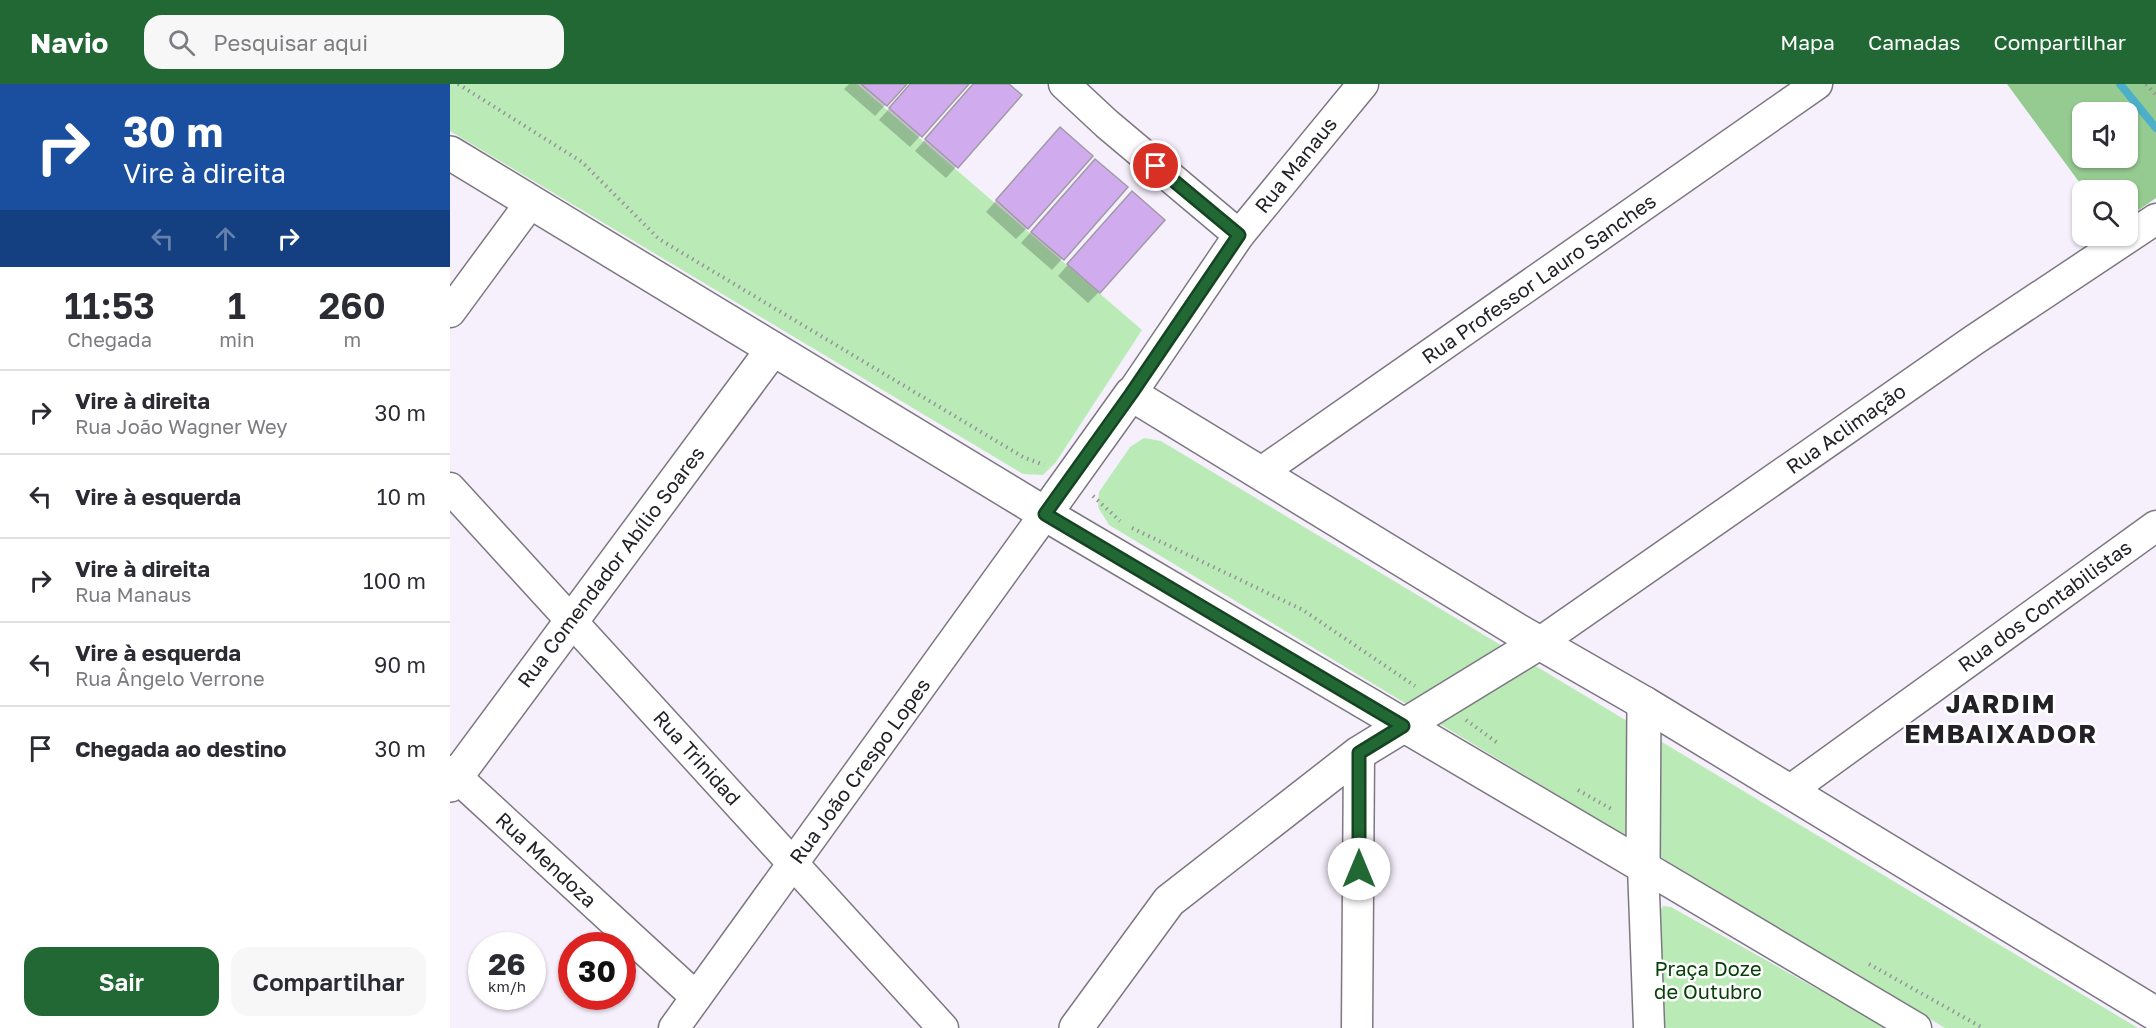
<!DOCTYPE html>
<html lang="pt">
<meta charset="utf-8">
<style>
body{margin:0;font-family:"Golos Text",sans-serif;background:#f7f7f7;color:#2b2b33;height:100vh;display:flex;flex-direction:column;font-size:22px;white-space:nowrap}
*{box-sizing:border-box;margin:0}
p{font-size:20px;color:#7c7c81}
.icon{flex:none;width:33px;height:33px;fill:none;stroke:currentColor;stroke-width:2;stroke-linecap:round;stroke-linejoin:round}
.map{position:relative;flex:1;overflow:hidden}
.sheet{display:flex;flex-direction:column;background:#fff;width:450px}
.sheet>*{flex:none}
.hud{background:#1a4fa0;color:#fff;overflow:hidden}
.controls{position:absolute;left:1622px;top:18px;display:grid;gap:12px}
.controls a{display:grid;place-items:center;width:66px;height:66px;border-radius:12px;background:#fff;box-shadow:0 2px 4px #0004;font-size:30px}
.speed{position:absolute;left:18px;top:848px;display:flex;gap:12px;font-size:30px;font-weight:700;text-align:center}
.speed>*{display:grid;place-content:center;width:78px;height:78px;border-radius:50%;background:#fff;box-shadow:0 2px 4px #0004;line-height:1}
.speed small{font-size:15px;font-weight:400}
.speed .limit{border:9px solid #d22;background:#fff;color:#111}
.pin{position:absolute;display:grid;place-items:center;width:51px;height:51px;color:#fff;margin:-26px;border:3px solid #fff;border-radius:50%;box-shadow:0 2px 6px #0007}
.me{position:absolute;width:66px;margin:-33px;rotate:0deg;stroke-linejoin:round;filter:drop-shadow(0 0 4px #0008)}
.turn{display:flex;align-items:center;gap:21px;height:126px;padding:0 24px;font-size:27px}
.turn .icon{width:78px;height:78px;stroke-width:2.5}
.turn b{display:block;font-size:42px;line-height:51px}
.lanes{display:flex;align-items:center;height:57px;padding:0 24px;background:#0003;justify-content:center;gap:30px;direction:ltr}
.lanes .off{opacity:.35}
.eta{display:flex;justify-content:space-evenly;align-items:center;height:102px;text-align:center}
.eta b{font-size:36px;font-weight:600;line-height:42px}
.cta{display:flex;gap:12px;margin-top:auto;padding:12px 24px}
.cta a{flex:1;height:69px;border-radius:18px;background:#226834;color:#fff;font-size:24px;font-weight:600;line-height:69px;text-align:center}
.cta a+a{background:#f7f7f7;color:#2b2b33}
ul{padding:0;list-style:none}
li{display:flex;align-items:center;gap:18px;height:84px;padding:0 24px;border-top:2px solid #e1e1e2}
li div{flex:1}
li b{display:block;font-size:22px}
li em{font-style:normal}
header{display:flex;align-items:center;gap:36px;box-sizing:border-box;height:84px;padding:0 30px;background:#226834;color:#fff}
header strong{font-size:28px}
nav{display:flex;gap:33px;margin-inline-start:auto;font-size:21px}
.search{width:420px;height:54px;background:#f7f7f7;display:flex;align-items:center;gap:15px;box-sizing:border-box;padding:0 21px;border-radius:18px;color:#7c7c81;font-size:22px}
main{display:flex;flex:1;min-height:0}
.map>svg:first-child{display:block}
.green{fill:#baebb7}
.forest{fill:#95cb91;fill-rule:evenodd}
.shadow{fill:#0003}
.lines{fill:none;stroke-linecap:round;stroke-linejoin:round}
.stream{stroke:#4db0c9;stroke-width:8}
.building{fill:#d0acee;stroke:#a09aa5;stroke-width:1.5}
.minor-casing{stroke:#7d7782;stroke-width:33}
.tertiary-casing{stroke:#7d7782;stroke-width:36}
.path{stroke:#97939c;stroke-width:4;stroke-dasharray:1.5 4.5;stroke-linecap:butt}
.minor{stroke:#fff;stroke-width:30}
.tertiary{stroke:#fff;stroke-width:33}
.route-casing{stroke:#164422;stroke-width:15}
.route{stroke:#226834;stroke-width:10}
.labels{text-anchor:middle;stroke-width:5;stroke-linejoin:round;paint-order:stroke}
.street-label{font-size:20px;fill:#232126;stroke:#fff}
.park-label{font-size:20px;fill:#074108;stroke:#fff}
.district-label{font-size:26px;font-weight:bold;letter-spacing:1.5px;fill:#232126;stroke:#fff}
</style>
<header>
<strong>Navio</strong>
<div class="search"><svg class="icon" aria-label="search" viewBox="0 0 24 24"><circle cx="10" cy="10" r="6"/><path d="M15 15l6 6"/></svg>Pesquisar aqui</div>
<nav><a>Mapa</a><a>Camadas</a><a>Compartilhar</a></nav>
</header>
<main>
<section class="sheet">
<div class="hud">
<div class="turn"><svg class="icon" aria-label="right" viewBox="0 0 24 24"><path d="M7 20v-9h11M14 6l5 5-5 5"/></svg><div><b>30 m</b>Vire à direita</div></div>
<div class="lanes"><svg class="icon off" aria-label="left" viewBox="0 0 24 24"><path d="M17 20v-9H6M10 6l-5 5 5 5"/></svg><svg class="icon off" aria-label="ahead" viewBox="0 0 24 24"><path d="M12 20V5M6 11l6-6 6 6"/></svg><svg class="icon" aria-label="right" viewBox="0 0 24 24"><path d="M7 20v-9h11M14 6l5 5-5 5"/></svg></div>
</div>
<div class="eta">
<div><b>11:53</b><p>Chegada</p></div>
<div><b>1</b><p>min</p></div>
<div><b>260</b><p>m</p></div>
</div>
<ul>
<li><svg class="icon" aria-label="right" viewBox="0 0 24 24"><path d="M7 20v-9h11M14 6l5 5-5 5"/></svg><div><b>Vire à direita</b><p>Rua João Wagner Wey</p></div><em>30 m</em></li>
<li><svg class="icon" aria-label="left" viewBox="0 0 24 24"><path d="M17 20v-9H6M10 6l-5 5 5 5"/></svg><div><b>Vire à esquerda</b></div><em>10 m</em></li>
<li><svg class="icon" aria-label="right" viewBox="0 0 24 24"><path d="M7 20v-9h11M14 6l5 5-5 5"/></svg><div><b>Vire à direita</b><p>Rua Manaus</p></div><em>100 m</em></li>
<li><svg class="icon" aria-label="left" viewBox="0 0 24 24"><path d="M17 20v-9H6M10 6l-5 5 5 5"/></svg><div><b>Vire à esquerda</b><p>Rua Ângelo Verrone</p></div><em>90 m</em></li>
<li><svg class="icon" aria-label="arrive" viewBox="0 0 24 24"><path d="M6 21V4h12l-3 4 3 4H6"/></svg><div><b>Chegada ao destino</b></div><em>30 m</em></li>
</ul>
<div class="cta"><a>Sair</a><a>Compartilhar</a></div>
</section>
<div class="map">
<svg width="1706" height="944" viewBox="0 0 1706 944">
<rect width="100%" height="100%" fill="#f6f0fc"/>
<!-- green -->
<g class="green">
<polygon points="0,0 407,0 692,246 606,378 593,391 573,390 0,47"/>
<polygon points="694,354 711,357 1688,944 1495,944 659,441 648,423 649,408 680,363"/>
<polygon points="1213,822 1221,823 1437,944 1214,944 1209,828"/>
</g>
<!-- forest -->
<path class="forest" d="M1557 0H1706V114L1677 134V106H1635ZM1632 28H1677V74H1632Z"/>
<!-- shadow -->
<g class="shadow">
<polygon points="399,0 455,0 425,32 394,5"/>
<polygon points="461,0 517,0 460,63 429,36"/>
<polygon points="524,0 557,0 570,11 496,94 465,67"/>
<polygon points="599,56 577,144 566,155 536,128"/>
<polygon points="634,88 676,104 602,186 571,159"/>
<polygon points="671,120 649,208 638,219 608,192"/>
</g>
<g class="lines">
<!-- stream -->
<polyline class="stream" points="1670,0 1706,44"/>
</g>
<!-- building -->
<g class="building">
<polygon points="411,0 457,0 437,22"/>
<polygon points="460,0 519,0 472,53 439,24"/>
<polygon points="523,0 559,0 572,11 508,84 475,55"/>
<polygon points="610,43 643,72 578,145 546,116"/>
<polygon points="645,75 678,103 614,176 581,148"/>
<polygon points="682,107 715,136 650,209 617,180"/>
</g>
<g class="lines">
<defs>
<g id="minor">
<polyline points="614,0 657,40 789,151"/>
<polyline points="0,228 81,118"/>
<polyline points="681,310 789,151 913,0"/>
<polyline points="810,389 1367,0"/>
<polyline points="0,404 493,944"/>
<polyline points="1089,559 1524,256 1706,135"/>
<polyline points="0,687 246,913"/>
<polyline points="1339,707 1706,442"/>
<polyline points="1193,782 1466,944"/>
<polyline points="1193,782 1199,944"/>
<polyline points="224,944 595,430"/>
<polyline points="907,944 909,669"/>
</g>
<g id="tertiary">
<polyline points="0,69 612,440 1193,782 1194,619"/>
<polyline points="595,430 681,310 1067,546 1194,619 1706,930"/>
<polyline points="0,701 323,265"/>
<polyline points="626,944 719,817 909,669 1089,559"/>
</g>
</defs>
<!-- minor casing -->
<use href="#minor" class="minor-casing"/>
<!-- tertiary casing -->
<use href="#tertiary" class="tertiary-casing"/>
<!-- path -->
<g class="path">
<polyline points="8,0 132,78 209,155 573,373 594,381"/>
<polyline points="1696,0 1706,11"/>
<polyline points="643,412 670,437"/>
<polyline points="682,444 853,526 965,602"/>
<polyline points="1016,636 1049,660"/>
<polyline points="1128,706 1163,726"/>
<polyline points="1419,880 1533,944"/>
</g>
<!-- minor -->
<use href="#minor" class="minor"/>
<!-- tertiary -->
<use href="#tertiary" class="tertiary"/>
</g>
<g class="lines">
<defs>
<polyline id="route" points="706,82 789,151 681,310 595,430 953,642 909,669 909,785"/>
</defs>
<!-- route casing -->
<use href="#route" class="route-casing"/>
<!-- route -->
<use href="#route" class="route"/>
</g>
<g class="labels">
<!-- street labels -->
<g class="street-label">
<text transform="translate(846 81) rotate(-51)" y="7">Rua Manaus</text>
<text transform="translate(1089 195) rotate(-35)" y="7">Rua Professor Lauro Sanches</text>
<text transform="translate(1396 345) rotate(-35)" y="7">Rua Aclimação</text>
<text transform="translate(161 483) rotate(-53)" y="7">Rua Comendador Abílio Soares</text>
<text transform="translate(1595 522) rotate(-36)" y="7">Rua dos Contabilistas</text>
<text transform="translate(247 674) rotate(48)" y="7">Rua Trinidad</text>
<text transform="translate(410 687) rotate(-54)" y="7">Rua João Crespo Lopes</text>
<text transform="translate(96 776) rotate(43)" y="7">Rua Mendoza</text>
</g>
<!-- park labels -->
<g class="park-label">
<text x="1258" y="892">Praça Doze<tspan x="1258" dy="23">de Outubro</tspan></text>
</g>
<!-- district labels -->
<g class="district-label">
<text x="1551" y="629">JARDIM<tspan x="1551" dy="30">EMBAIXADOR</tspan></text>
</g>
</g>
</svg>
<div class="controls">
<a><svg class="icon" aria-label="sound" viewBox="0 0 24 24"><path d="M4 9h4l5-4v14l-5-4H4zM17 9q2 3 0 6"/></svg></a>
<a><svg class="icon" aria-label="search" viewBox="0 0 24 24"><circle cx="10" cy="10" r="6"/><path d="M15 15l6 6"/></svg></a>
</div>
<div class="speed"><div>26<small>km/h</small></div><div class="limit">30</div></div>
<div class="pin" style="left:706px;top:82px;background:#d93025"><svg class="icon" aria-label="arrive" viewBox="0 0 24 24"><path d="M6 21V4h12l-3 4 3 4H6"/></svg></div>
<svg class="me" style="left:909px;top:785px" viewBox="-20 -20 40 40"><circle r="19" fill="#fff"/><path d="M0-13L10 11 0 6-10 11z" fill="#226834"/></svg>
</div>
</main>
